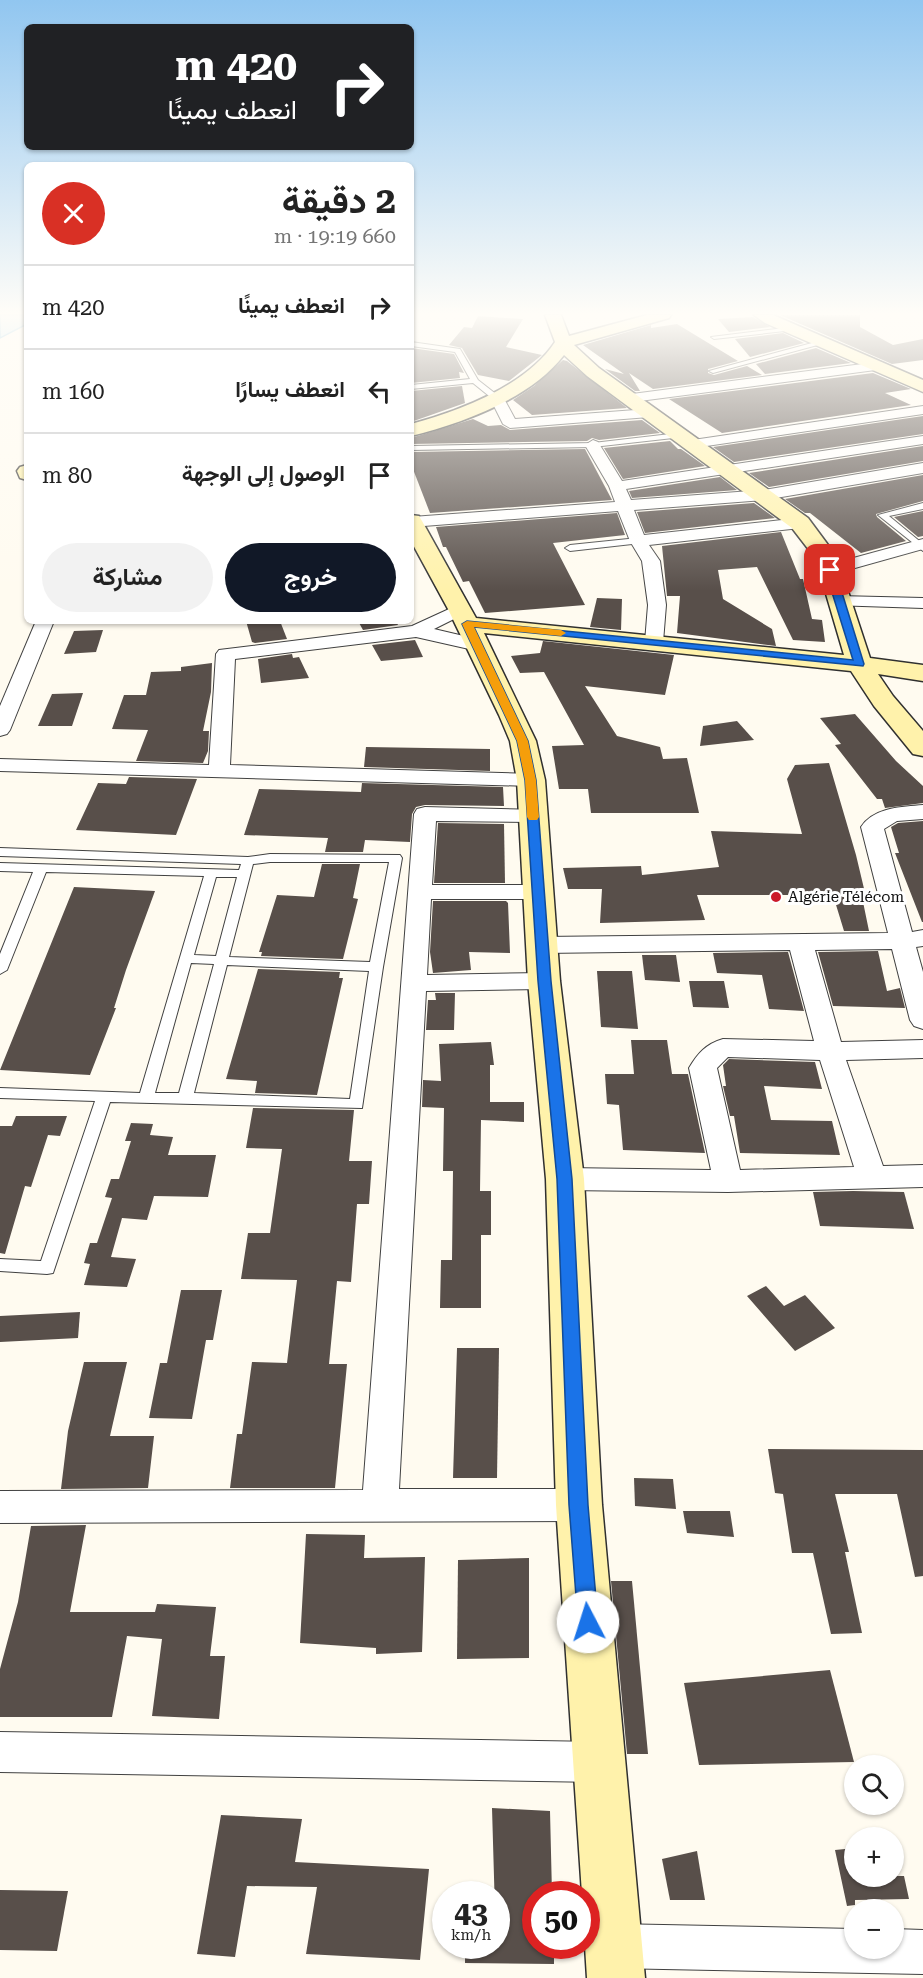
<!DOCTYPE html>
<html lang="ar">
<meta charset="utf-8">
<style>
body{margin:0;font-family:"Roboto Serif",Vazirmatn,serif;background:#f2f2f2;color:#222;direction:rtl;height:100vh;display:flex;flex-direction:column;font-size:22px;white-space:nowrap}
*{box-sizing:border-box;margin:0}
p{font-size:20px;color:#767676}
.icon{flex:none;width:33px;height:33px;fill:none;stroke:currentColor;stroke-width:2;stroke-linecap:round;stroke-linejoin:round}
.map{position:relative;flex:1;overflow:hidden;direction:ltr}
.drawer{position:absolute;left:24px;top:162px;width:390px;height:462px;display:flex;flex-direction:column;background:#fff;border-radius:9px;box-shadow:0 2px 4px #0004;direction:rtl}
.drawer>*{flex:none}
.hud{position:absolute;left:24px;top:24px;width:390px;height:126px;border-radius:9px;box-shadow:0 2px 4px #0004;direction:rtl;background:#202124;color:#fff;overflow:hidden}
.controls{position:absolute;left:844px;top:1755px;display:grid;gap:12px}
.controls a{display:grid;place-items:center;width:60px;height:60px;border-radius:50%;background:#fff;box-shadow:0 2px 4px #0004;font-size:30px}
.speed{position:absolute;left:432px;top:1881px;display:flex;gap:12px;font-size:30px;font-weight:700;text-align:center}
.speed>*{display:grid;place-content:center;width:78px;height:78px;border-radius:50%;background:#fff;box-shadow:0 2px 4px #0004;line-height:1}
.speed small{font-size:15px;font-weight:400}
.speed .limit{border:9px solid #d22;background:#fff;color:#111}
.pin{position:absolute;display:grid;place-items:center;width:51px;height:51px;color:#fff;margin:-26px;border-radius:12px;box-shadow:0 3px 9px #0006}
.me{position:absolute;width:66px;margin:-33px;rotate:355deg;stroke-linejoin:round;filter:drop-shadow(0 0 4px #0008)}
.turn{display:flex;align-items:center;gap:21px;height:126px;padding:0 18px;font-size:27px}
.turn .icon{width:78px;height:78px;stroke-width:2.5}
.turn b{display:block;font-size:42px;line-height:51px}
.round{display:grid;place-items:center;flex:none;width:63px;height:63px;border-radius:32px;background:#f2f2f2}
.overview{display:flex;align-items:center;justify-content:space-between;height:102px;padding:0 18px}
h1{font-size:36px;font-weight:700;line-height:45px}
.cta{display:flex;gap:12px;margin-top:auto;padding:12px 18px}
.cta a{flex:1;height:69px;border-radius:36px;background:#111827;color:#fff;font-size:24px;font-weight:700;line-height:69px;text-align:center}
.cta a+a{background:#f2f2f2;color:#222}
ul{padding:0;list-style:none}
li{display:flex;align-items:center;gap:18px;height:84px;padding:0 18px;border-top:2px solid #e0e0e0}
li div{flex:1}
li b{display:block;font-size:22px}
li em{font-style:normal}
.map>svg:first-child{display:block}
.water{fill:#b0e2fb;stroke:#319dd8;stroke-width:1.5}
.building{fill:#584f4a}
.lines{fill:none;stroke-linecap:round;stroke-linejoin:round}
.lane-casing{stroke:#414141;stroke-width:2}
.street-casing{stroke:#414141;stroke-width:2}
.secondary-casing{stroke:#303030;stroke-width:3}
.lane{fill:#fff;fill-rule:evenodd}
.street{fill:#fff;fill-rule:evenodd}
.secondary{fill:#fff2ab;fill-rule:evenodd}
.route{fill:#1a73e8;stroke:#114b97;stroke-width:1.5}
.slow{fill:#f59e0b}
.poi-dot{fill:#cb1a2a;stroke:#fff;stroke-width:2}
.labels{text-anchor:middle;stroke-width:6;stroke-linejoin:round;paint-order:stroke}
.poi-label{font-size:15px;fill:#0e0e0e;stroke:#fff;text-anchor:start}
</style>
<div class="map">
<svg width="923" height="1978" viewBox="0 0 923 1978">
<rect width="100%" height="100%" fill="#fffbf0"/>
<!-- water -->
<polygon class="water" points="0,315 27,315 27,324 0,338"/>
<!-- building -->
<g class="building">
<polygon points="780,315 860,315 860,327 893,345 923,339 923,360 892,364"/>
<polygon points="478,316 523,319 506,347 542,355 509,381 478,375 462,348 449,345 464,327 472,328"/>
<polygon points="753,317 770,327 729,332 718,319"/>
<polygon points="677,324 738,361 708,369 708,373 714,375 747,366 762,375 653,389 629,373 640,391 635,391 605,369 624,374 583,345 651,325 651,328"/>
<polygon points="783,333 804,343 750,357 735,339"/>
<polygon points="411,348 454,354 464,373 459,372 460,378 411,383"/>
<polygon points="816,348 851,363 765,374 756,364"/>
<polygon points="563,360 567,361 627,408 532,415 513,400 534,386"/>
<polygon points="873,373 911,389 885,393 911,405 722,433 669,399"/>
<polygon points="462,386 465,403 411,422 411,391"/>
<polygon points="923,416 923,434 734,462 713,447"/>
<polygon points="473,419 488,426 501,425 510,430 642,420 660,433 599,440 592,438 587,441 411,444 411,438"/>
<polygon points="670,441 678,449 681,449 705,466 623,479 604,448"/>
<polygon points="923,446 923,461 769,487 749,473"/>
<polygon points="585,449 612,500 430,513 411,464 411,452"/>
<polygon points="923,475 923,501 876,514 877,517 906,541 861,553 810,513 805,513 785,499"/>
<polygon points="720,477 737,490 632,498 629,491"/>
<polygon points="754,503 775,518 645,533 637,512"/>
<polygon points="923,511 923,536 918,537 894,517"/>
<polygon points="617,513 625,535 553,543 585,605 485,613 469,581 463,582 446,547 443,547 436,527"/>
<polygon points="781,532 800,579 803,579 812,619 822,620 825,642 793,640 757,567 718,570 723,599 772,629 776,646 677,633 680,596 667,596 662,546"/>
<polygon points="597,598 622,599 621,630 590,627"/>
<polygon points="246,621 280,621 287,639 255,643 252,642"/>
<polygon points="358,621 396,621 398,625 363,630"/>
<polygon points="103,630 96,652 64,654 74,631"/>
<polygon points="415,640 423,657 381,661 372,645"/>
<polygon points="543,641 674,655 665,695 585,686 617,736 660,747 663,759 687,758 699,813 591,813 588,789 559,789 552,746 584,745 544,672 520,673 511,656 540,653"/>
<polygon points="292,654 293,658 299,657 309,678 261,683 258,659"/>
<polygon points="212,663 211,692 203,731 209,731 208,751 203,763 136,761 148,730 112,729 124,695 146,695 151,672 181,671 181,667"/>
<polygon points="83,693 72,726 38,726 52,694"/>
<polygon points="855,714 896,761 923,786 923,803 885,808 882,799 877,799 835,745 841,744 820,718"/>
<polygon points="737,721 754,740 700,746 703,726"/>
<polygon points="366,747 490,749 490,771 364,767"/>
<polygon points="829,763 856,855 866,897 862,897 869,931 844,931 833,895 697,895 705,920 600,923 602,889 568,889 563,868 641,866 642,875 719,867 711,831 802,834 787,779 795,765"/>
<polygon points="129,777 197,779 176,835 76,830 98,783 126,784"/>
<polygon points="362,783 503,787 504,806 425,805 416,807 412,814 410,842 365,840 363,852 325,852 328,838 244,835 259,789 361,792"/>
<polygon points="923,821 923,922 922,922 895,853 899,853 891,827 898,823"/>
<polygon points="438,823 504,824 505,883 434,883"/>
<polygon points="322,864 360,864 353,898 358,899 343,959 261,956 262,952 259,952 277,895 314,897"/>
<polygon points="74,887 155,891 126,970 114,1008 116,1008 90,1075 0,1070"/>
<polygon points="433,901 506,901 508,903 510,953 469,952 471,970 433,973 430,952"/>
<polygon points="878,951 887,991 900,988 905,1008 833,1006 818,952"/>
<polygon points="788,952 804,1011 769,1009 762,975 717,973 713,953"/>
<polygon points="642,955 676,955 680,982 645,980"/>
<polygon points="258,969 340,972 339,978 343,978 317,1095 255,1093 257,1081 226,1079"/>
<polygon points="597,971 632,971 638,1029 601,1027"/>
<polygon points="689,981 724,981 729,1008 693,1007"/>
<polygon points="435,993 455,993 454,1030 426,1030 428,1000 436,1000"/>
<polygon points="631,1040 667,1040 672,1074 688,1074 705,1153 623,1150 619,1105 607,1104 605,1074 634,1074"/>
<polygon points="491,1042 494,1065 490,1065 490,1102 524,1102 524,1122 481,1120 480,1191 491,1191 491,1235 481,1235 481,1308 440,1308 441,1260 452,1260 453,1171 443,1171 444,1108 422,1107 423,1080 441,1081 439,1044"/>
<polygon points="729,1059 815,1062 822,1089 764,1086 771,1120 832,1121 840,1155 740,1153 734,1116 730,1116 723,1086 726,1086 723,1065"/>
<polygon points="253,1108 354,1110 349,1161 372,1161 369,1204 357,1204 351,1282 337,1281 329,1364 347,1364 335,1488 230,1488 237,1434 242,1434 252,1362 287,1363 297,1280 241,1279 248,1233 270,1233 282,1149 246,1148"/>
<polygon points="16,1116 67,1116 60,1136 48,1135 31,1187 25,1186 5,1254 0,1253 0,1126 12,1126"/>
<polygon points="131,1123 153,1124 150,1135 173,1137 168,1155 216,1155 208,1197 154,1196 147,1220 122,1218 111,1257 136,1259 127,1287 84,1285 90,1264 84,1263 90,1243 97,1243 112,1198 105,1197 111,1179 119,1179 131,1141 125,1141"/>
<polygon points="853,1191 904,1192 914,1229 820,1226 813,1192"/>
<polygon points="766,1286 784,1306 805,1295 835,1328 795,1351 747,1296"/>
<polygon points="181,1290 222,1290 213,1340 206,1340 192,1419 149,1418 160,1363 167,1363"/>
<polygon points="80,1312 78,1338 0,1342 0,1316"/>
<polygon points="457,1348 499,1348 497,1478 453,1478"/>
<polygon points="84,1362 127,1362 110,1436 154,1436 148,1488 61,1489 68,1431"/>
<polygon points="768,1449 923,1450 923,1576 915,1577 897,1494 835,1494 849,1552 845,1552 862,1633 831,1634 813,1553 792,1553 783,1494 775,1493"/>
<polygon points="634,1478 673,1479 676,1509 635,1506"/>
<polygon points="683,1511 730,1511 734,1537 687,1533"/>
<polygon points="86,1525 70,1612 155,1612 157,1604 216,1607 210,1656 225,1656 219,1719 152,1716 162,1639 127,1636 112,1717 0,1717 0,1669 18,1602 31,1526"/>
<polygon points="306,1534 365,1535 364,1558 425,1557 422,1652 376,1654 376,1648 300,1643"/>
<polygon points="529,1558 529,1658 457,1659 458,1560"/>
<polygon points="611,1581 632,1581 648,1754 627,1754"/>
<polygon points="830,1670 854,1762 699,1765 684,1683"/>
<polygon points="492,1808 550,1811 552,1894 536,1894 536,1946 554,1946 554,1964 465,1963 465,1946 496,1946"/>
<polygon points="221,1815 302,1819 295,1862 429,1869 420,1960 306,1954 317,1887 247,1886 235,1957 197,1954"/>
<polygon points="855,1848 855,1876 904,1876 909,1899 855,1900 855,1905 847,1906 835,1850"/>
<polygon points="697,1851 705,1900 670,1900 662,1859"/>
<polygon points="0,1890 68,1891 57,1951 0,1950"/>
</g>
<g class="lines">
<defs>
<g id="lane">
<polygon points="792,327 794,330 714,339 711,337"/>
<polygon points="823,340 825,343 713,373 709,371"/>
<polygon points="411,342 460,349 478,380 501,398 494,400 473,383 411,389 411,385 470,379 455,352 411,346"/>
<polygon points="679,433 683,435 682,437 593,447 411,450 411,446 593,443"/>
<polygon points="923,503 923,509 889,516 923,544 923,551 878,515"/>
<polygon points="638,538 642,541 641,543 570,551 565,548 570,545"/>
<path d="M0 848 248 857 270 854 400 855 402 858 383 967 362 1108 110 1102 53 1273 47 1274 0 1271V1259L41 1261 95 1101 0 1098V1088L140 1093 204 876 46 872 7 970 0 974V954L33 872 0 871V863L239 870 241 864 0 856ZM270 862H389L370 962 229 957 253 864ZM216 877H237L216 956 194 955ZM191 963 214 964 179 1093H155ZM227 965 369 971 350 1099 194 1093Z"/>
</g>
<g id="street">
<polygon points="878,362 883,363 885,366 883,369 632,402 625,398 632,394"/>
<polygon points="497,394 502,395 515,419 649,409 656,413 649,417 510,428 503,424 490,398"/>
<polygon points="923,406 923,414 693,448 686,444 693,440"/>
<polygon points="923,436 923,444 626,489 631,500 764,490 923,463 923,473 764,500 634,510 644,535 800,518 808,523 800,528 649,545 660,561 666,605 663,642 661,646 647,646 645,642 648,605 642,561 630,541 618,511 411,527 412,517 615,502 609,486 585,445 593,440 598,442 622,481"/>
<polygon points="923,539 923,549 830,575 824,574 821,570 824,566"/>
<polygon points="838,596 923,598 923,608 832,605 829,601 832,597"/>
<polygon points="460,604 466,605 469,609 466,613 434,629 485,641 487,645 485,649 478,651 416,637 235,659 230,765 531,774 539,775 542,780 539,785 531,786 0,771 0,759 209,765 216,654 219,650 412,626"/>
<polygon points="36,621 54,621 10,730 7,734 0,736 0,706"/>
<path d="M923 805V819L897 821 884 829 912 932 923 930V946L916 947 923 972V1029L914 1026 910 1020 892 949 815 950 841 1042 923 1040V1058L846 1060 883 1166 923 1165V1187L728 1192 565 1190 555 1187 550 1179 555 1171 565 1168 711 1170 689 1068C698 1053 706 1044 723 1039L814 1041 790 950 542 953 533 951 530 945 533 939 542 937 888 933 861 827C874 807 902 807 923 805ZM728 1057 820 1060 854 1167 740 1170 717 1068Z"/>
<polygon points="425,807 541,810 544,815 541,820 533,822 436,821 432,885 538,885 546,887 550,892 546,897 538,899 431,899 427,975 544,973 553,975 557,981 553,987 544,989 426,991 399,1489 579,1489 592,1494 597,1505 592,1516 579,1521 0,1523 0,1491 363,1490 414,814 417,809"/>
<polygon points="0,1732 599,1742 613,1748 619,1762 613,1776 599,1782 0,1772"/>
<polygon points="613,1924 855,1929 855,1948 894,1948 894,1929 923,1930 923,1974 613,1968 597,1962 591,1946 597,1930"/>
</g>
<g id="secondary">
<path d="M545 315H561L569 336 647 315H671L669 318 574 345 599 368 808 518 831 549 841 570 870 658 923 665V681L878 674 893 696 923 731V756L913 754 874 706 851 671 484 633 536 741 545 780 560 981 584 1179 602 1505 645 1978H587L585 1946 586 1894H582L556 1505 546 1179 528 981 517 780 510 741 499 715 448 609 411 541V515L419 516 422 521 476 618 844 655 819 570 809 550 792 528 587 376 564 355C530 399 463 423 411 436V424C459 411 526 386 555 342Z"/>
<polygon points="754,315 773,315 923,380 923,392 765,323"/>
<polygon points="27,465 27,480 20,478 17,471 20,467"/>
</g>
</defs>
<!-- lane casing -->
<use href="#lane" class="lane-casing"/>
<!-- street casing -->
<use href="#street" class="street-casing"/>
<!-- secondary casing -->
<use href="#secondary" class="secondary-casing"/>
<!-- lane -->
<use href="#lane" class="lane"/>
<!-- street -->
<use href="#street" class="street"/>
<!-- secondary -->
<use href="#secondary" class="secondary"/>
</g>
<!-- sky -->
<linearGradient id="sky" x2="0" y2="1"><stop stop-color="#91c6f0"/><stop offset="0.53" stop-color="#fffdf8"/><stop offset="1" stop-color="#fffdf8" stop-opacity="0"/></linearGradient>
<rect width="923" height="591" fill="url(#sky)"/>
<!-- route -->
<polygon class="route" points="827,568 835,570 864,664 863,666 474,627 528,741 536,780 551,981 572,1179 588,1505 598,1622 595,1629 588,1632 581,1629 578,1622 569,1505 557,1179 538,981 525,780 517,741 462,624 467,621 853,660 825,570"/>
<!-- slow -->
<polygon class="slow" points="467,621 561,630 566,633 561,636 474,627 528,741 536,780 539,817 537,820 529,820 527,817 525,780 517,741 462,624"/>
<!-- markers -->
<circle class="poi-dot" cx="776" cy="897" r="6"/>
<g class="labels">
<!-- poi labels -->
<g class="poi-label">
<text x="788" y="902">Algérie Télécom</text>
</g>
</g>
</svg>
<div class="controls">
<a><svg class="icon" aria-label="search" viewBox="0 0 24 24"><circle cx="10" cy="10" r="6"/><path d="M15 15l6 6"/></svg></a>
<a>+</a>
<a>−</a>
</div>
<div class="speed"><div>43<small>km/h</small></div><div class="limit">50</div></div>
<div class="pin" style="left:830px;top:570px;background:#d93025"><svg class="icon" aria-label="arrive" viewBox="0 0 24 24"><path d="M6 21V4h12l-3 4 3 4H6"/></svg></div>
<svg class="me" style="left:588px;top:1622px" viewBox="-20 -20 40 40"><circle r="19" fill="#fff"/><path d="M0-13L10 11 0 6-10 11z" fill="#1a73e8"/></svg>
<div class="hud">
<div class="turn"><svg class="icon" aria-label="right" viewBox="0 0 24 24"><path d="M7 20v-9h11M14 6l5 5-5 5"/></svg><div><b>420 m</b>انعطف يمينًا</div></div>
</div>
<section class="drawer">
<div class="overview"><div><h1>2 دقيقة</h1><p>660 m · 19:19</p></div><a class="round" style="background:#d93025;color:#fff"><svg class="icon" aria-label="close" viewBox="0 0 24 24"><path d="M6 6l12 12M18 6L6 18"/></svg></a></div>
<ul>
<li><svg class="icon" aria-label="right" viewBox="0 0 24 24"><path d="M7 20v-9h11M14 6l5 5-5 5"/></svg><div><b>انعطف يمينًا</b></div><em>420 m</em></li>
<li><svg class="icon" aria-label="left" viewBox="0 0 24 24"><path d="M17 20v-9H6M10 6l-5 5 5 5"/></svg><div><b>انعطف يسارًا</b></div><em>160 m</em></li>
<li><svg class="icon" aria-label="arrive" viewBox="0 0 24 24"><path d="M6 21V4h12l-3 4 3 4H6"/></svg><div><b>الوصول إلى الوجهة</b></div><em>80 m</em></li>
</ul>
<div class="cta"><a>خروج</a><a>مشاركة</a></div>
</section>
</div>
